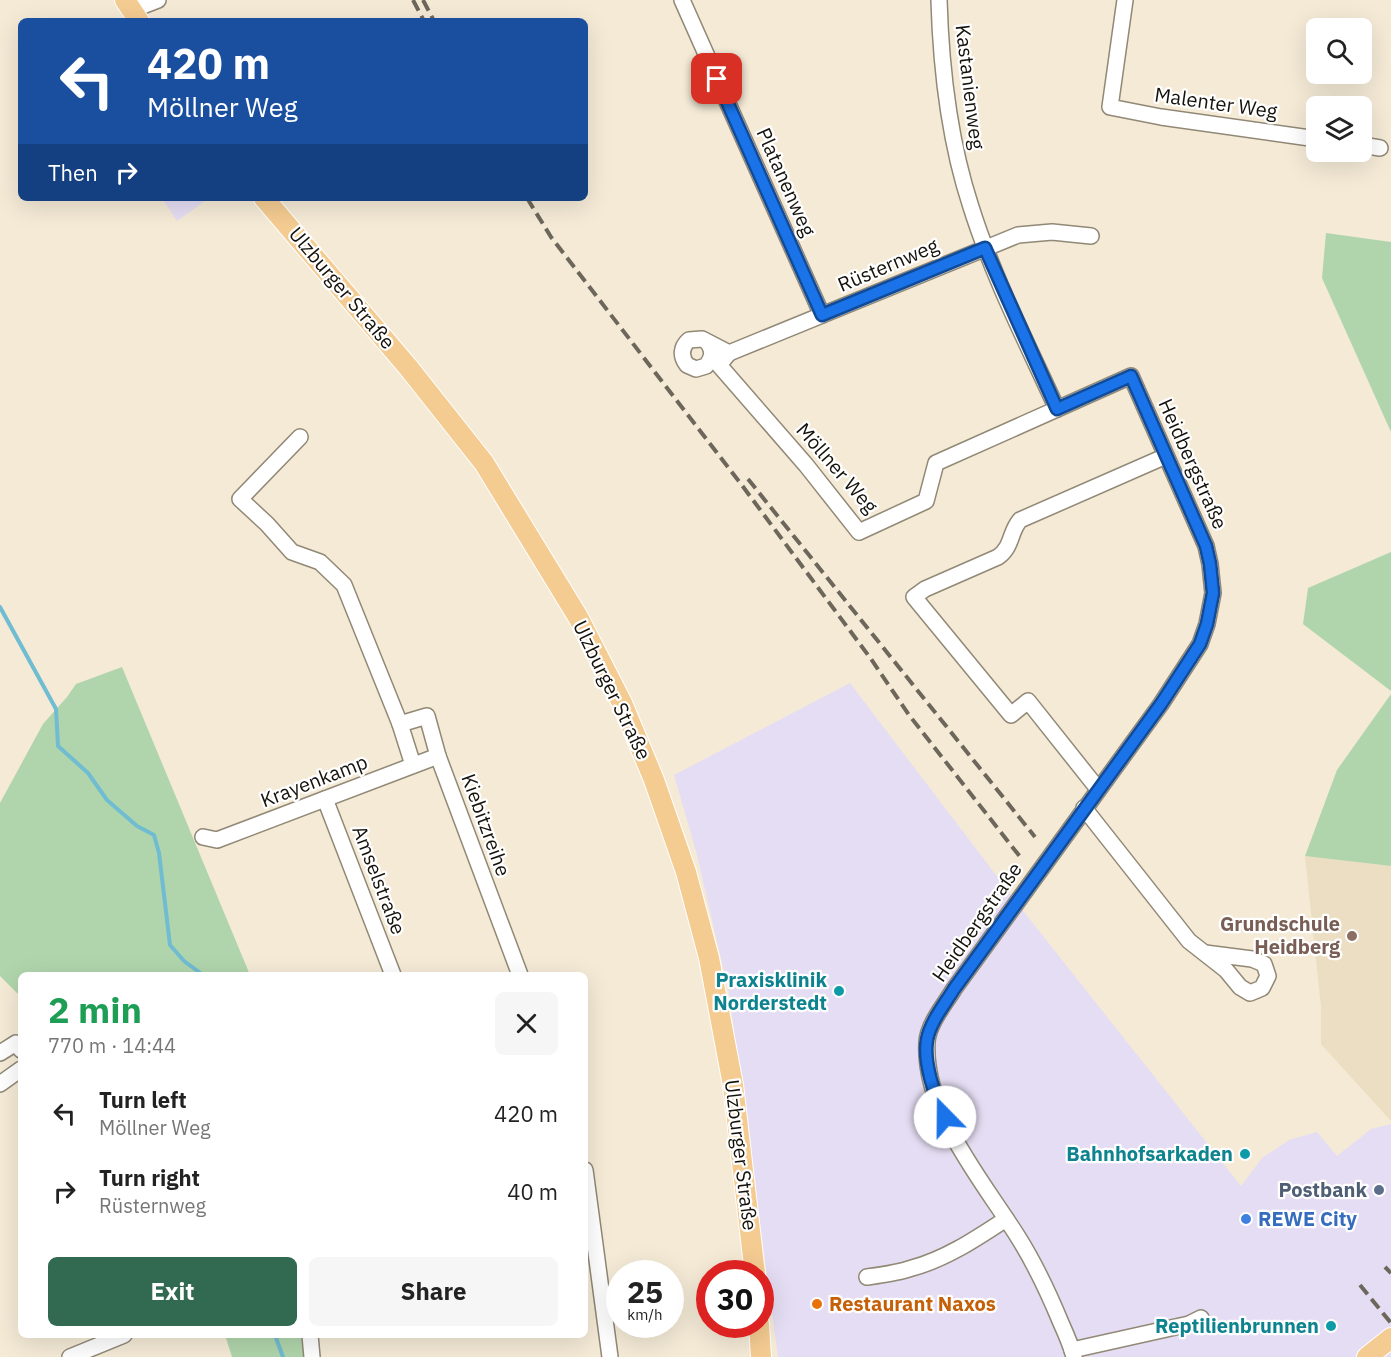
<!DOCTYPE html>
<meta charset="utf-8">
<style>
body{margin:0;font-family:"IBM Plex Sans",sans-serif;background:#f6f6f6;color:#222;height:100vh;display:flex;flex-direction:column;font-size:22px;white-space:nowrap}
*{box-sizing:border-box;margin:0}
p{font-size:20px;color:#767676}
.icon{flex:none;width:33px;height:33px;fill:none;stroke:currentColor;stroke-width:2;stroke-linecap:round;stroke-linejoin:round}
.map{position:relative;flex:1;overflow:hidden}
.panel{position:absolute;left:18px;top:972px;width:570px;height:366px;display:flex;flex-direction:column;background:#fff;border-radius:9px;box-shadow:0 6px 24px #0002}
.panel>*{flex:none}
.banner{position:absolute;left:18px;top:18px;width:570px;height:183px;border-radius:9px;box-shadow:0 6px 24px #0002;background:#1a4fa0;color:#fff;overflow:hidden}
.buttons{position:absolute;left:1306px;top:18px;display:grid;gap:12px}
.buttons a{display:grid;place-items:center;width:66px;height:66px;border-radius:9px;background:#fff;box-shadow:0 6px 24px #0002;font-size:30px}
.speed{position:absolute;left:606px;top:1260px;display:flex;gap:12px;font-size:30px;font-weight:700;text-align:center}
.speed>*{display:grid;place-content:center;width:78px;height:78px;border-radius:50%;background:#fff;box-shadow:0 6px 24px #0002;line-height:1}
.speed small{font-size:15px;font-weight:400}
.speed .limit{border:9px solid #d22;background:#fff;color:#111}
.pin{position:absolute;display:grid;place-items:center;width:51px;height:51px;color:#fff;margin:-26px;border-radius:12px;box-shadow:0 3px 9px #0006}
.me{position:absolute;width:66px;margin:-33px;rotate:338deg;stroke-linejoin:round;filter:drop-shadow(0 0 4px #0008)}
.turn{display:flex;align-items:center;gap:21px;height:126px;padding:0 30px;font-size:27px}
.turn .icon{width:78px;height:78px;stroke-width:2.5}
.turn b{display:block;font-size:42px;line-height:51px}
.then{display:flex;align-items:center;height:57px;padding:0 30px;background:#0003;gap:12px;font-size:22px}
.round{display:grid;place-items:center;flex:none;width:63px;height:63px;border-radius:9px;background:#f6f6f6}
.headline{display:flex;align-items:center;justify-content:space-between;height:102px;padding:0 30px}
h1{font-size:36px;font-weight:800;line-height:45px;color:#1e9e55}
.button{display:flex;gap:12px;margin-top:auto;padding:12px 30px}
.button a{flex:1;height:69px;border-radius:9px;background:#316951;color:#fff;font-size:24px;font-weight:800;line-height:69px;text-align:center}
.button a+a{background:#f6f6f6;color:#222}
ul{padding:0;list-style:none}
li{display:flex;align-items:center;gap:18px;height:78px;padding:0 30px}
li div{flex:1}
li b{display:block;font-size:22px}
li em{font-style:normal}
.map>svg:first-child{display:block}
.commercial{fill:#e5ddf3}
.built{fill:#ebdec3}
.green{fill:#b0d5ac}
.lines{fill:none;stroke-linecap:round;stroke-linejoin:round}
.stream{stroke:#70bcd1;stroke-width:4}
.minor-casing{stroke:#918876;stroke-width:18}
.major-casing{stroke:#fff;stroke-width:22}
.minor{stroke:#fff;stroke-width:15}
.major{stroke:#f4cb91;stroke-width:20}
.rail{stroke:#6d675b;stroke-width:4;stroke-dasharray:12 6;stroke-linecap:butt}
.route-casing{stroke:#114b97;stroke-width:15}
.route{stroke:#1a73e8;stroke-width:10}
.education-dot{fill:#8d6e63;stroke:#fff;stroke-width:2}
.culture-dot{fill:#0f9aa8;stroke:#fff;stroke-width:2}
.service-dot{fill:#5c6f8a;stroke:#fff;stroke-width:2}
.shop-dot{fill:#3f7fe0;stroke:#fff;stroke-width:2}
.food-dot{fill:#e8710a;stroke:#fff;stroke-width:2}
.labels{text-anchor:middle;stroke-width:4.5;stroke-linejoin:round;paint-order:stroke}
.street-label{font-size:20px;fill:#15120b;stroke:#fff}
.education-label{font-size:20px;font-weight:bold;fill:#785e54;stroke:#fff;text-anchor:end}
.culture-label{font-size:20px;font-weight:bold;fill:#0d838f;stroke:#fff;text-anchor:end}
.service-label{font-size:20px;font-weight:bold;fill:#4e5e75;stroke:#fff;text-anchor:end}
.shop-label{font-size:20px;font-weight:bold;fill:#366cbe;stroke:#fff;text-anchor:start}
.food-label{font-size:20px;font-weight:bold;fill:#c56008;stroke:#fff;text-anchor:start}
</style>
<div class="map">
<svg width="1391" height="1357" viewBox="0 0 1391 1357">
<rect width="100%" height="100%" fill="#f4ead6"/>
<!-- commercial -->
<g class="commercial">
<polygon points="162,198 209,198 177,221"/>
<polygon points="850,683 1024,912 1241,1186 1262,1158 1289,1140 1317,1132 1337,1156 1371,1129 1391,1124 1391,1357 778,1357 729,993 697,855 674,775"/>
</g>
<!-- built -->
<polygon class="built" points="1305,856 1391,866 1391,1121 1321,1044 1321,1007"/>
<!-- green -->
<g class="green">
<polygon points="1326,233 1391,242 1391,432 1322,278"/>
<polygon points="1391,552 1391,691 1303,624 1308,588"/>
<polygon points="122,667 250,975 21,975 21,997 0,976 0,803 43,724 67,697 76,684"/>
<polygon points="1391,694 1391,866 1305,856 1337,770"/>
<polygon points="225,1335 305,1335 309,1357 232,1357"/>
</g>
<g class="lines">
<!-- stream -->
<g class="stream">
<polyline points="0,607 56,709 58,746 88,773 107,800 137,826 154,835 159,853 170,945 184,961 203,975"/>
<polyline points="275,1335 283,1357"/>
</g>
<defs>
<g id="minor">
<polyline points="682,0 822,315"/>
<path d="M939 0C941 70 949 140 971 207 993 277 1027 343 1057 409"/>
<polyline points="1125,0 1110,107 1161,117 1317,139"/>
<polyline points="132,10 158,0"/>
<polyline points="1362,145 1380,148"/>
<path d="M708 343C714 352 712 358 706 366L696 369 687 365C680 356 681 347 689 340L702 339 729 353 1018 235 1052 232 1091 236"/>
<path d="M729 353 719 365 806 465 859 532 926 501 936 463 1131 376 1206 546 1210 564 1213 593 1207 624 1200 644 1161 704 954 989C945 1004 928 1024 927 1042 923 1112 983 1181 1018 1237 1035 1264 1049 1294 1061 1323 1066 1334 1071 1345 1074 1357"/>
<polyline points="300,437 240,499 267,524 292,552 320,562 344,585 400,724"/>
<polyline points="413,765 400,724 427,716 438,756 520,975"/>
<path d="M1098 789 1028 701 1011 715 914 597 925 589 998 557C1013 546 1009 533 1020 520L1166 456"/>
<polyline points="325,799 393,975"/>
<polyline points="1084,808 1189,941 1226,970 1240,987 1250,993 1262,988 1268,976 1264,964 1252,959 1205,953"/>
<polyline points="203,837 217,840 438,756"/>
<polyline points="0,1053 16,1043 21,1050"/>
<polyline points="0,1084 21,1069"/>
<polyline points="585,1170 610,1357"/>
<path d="M867 1277C882 1275 898 1273 912 1268 946 1259 977 1238 1006 1219"/>
<polyline points="310,1335 312,1357"/>
<polyline points="1072,1350 1189,1324 1201,1318"/>
<polyline points="70,1357 124,1335"/>
</g>
<g id="major">
<polyline points="125,0 139,21"/>
<polyline points="264,198 408,367 484,463 578,617 622,703 654,780 686,872 709,958 733,1085 755,1274"/>
<polyline points="759,1324 761,1357"/>
<polyline points="1367,1357 1391,1338"/>
</g>
</defs>
<!-- minor casing -->
<use href="#minor" class="minor-casing"/>
<!-- major casing -->
<use href="#major" class="major-casing"/>
<!-- minor -->
<use href="#minor" class="minor"/>
<!-- major -->
<use href="#major" class="major"/>
<!-- rail -->
<g class="rail">
<polyline points="413,0 424,21"/>
<polyline points="423,0 434,21"/>
<polyline points="527,198 551,237 744,488 871,659 909,715 1021,858"/>
<polyline points="748,479 1035,837"/>
<polyline points="1385,1267 1391,1273"/>
<polyline points="1360,1285 1391,1323"/>
</g>
</g>
<g class="lines">
<defs>
<path id="route" d="M717 79 822 315 985 248 1057 409 1131 376 1206 546 1210 564 1213 593 1207 624 1200 644 1161 704 954 989C945 1004 930 1022 927 1040 923 1062 935 1098 945 1117"/>
</defs>
<!-- route casing -->
<use href="#route" class="route-casing"/>
<!-- route -->
<use href="#route" class="route"/>
</g>
<!-- markers -->
<circle class="education-dot" cx="1352" cy="936" r="6"/>
<g class="culture-dot">
<circle cx="839" cy="991" r="6"/>
<circle cx="1245" cy="1154" r="6"/>
<circle cx="1331" cy="1326" r="6"/>
</g>
<circle class="service-dot" cx="1379" cy="1190" r="6"/>
<circle class="shop-dot" cx="1246" cy="1219" r="6"/>
<circle class="food-dot" cx="817" cy="1304" r="6"/>
<g class="labels">
<!-- street labels -->
<g class="street-label">
<text transform="translate(970 87) rotate(83)" y="7">Kastanienweg</text>
<text transform="translate(1216 103) rotate(8)" y="7">Malenter Weg</text>
<text transform="translate(786 182) rotate(66)" y="7">Platanenweg</text>
<text transform="translate(888 265) rotate(-23)" y="7">Rüsternweg</text>
<text transform="translate(342 288) rotate(50)" y="7">Ulzburger Straße</text>
<text transform="translate(1193 464) rotate(66)" y="7">Heidbergstraße</text>
<text transform="translate(837 468) rotate(49)" y="7">Möllner Weg</text>
<text transform="translate(612 690) rotate(64)" y="7">Ulzburger Straße</text>
<text transform="translate(314 781) rotate(-21)" y="7">Krayenkamp</text>
<text transform="translate(486 825) rotate(70)" y="7">Kiebitzreihe</text>
<text transform="translate(379 880) rotate(69)" y="7">Amselstraße</text>
<text transform="translate(977 922) rotate(-55)" y="7">Heidbergstraße</text>
<text transform="translate(741 1155) rotate(83)" y="7">Ulzburger Straße</text>
</g>
<!-- education labels -->
<g class="education-label">
<text x="1340" y="931">Grundschule<tspan x="1340" dy="23">Heidberg</tspan></text>
</g>
<!-- culture labels -->
<g class="culture-label">
<text x="827" y="987">Praxisklinik<tspan x="827" dy="23">Norderstedt</tspan></text>
<text x="1233" y="1161">Bahnhofsarkaden</text>
<text x="1319" y="1333">Reptilienbrunnen</text>
</g>
<!-- service labels -->
<g class="service-label">
<text x="1367" y="1197">Postbank</text>
</g>
<!-- shop labels -->
<g class="shop-label">
<text x="1258" y="1226">REWE City</text>
</g>
<!-- food labels -->
<g class="food-label">
<text x="829" y="1311">Restaurant Naxos</text>
</g>
</g>
</svg>
<div class="buttons">
<a><svg class="icon" aria-label="search" viewBox="0 0 24 24"><circle cx="10" cy="10" r="6"/><path d="M15 15l6 6"/></svg></a>
<a><svg class="icon" aria-label="layers" viewBox="0 0 24 24"><path d="M12 4l9 5-9 5-9-5zM3 14l9 5 9-5"/></svg></a>
</div>
<div class="speed"><div>25<small>km/h</small></div><div class="limit">30</div></div>
<div class="pin" style="left:717px;top:79px;background:#d93025"><svg class="icon" aria-label="arrive" viewBox="0 0 24 24"><path d="M6 21V4h12l-3 4 3 4H6"/></svg></div>
<svg class="me" style="left:945px;top:1117px" viewBox="-20 -20 40 40"><circle r="19" fill="#fff"/><path d="M0-13L10 11 0 6-10 11z" fill="#1a73e8"/></svg>
<div class="banner">
<div class="turn"><svg class="icon" aria-label="left" viewBox="0 0 24 24"><path d="M17 20v-9H6M10 6l-5 5 5 5"/></svg><div><b>420 m</b>Möllner Weg</div></div>
<div class="then">Then<svg class="icon" aria-label="right" viewBox="0 0 24 24"><path d="M7 20v-9h11M14 6l5 5-5 5"/></svg></div>
</div>
<section class="panel">
<div class="headline"><div><h1>2 min</h1><p>770 m · 14:44</p></div><a class="round"><svg class="icon" aria-label="close" viewBox="0 0 24 24"><path d="M6 6l12 12M18 6L6 18"/></svg></a></div>
<ul>
<li><svg class="icon" aria-label="left" viewBox="0 0 24 24"><path d="M17 20v-9H6M10 6l-5 5 5 5"/></svg><div><b>Turn left</b><p>Möllner Weg</p></div><em>420 m</em></li>
<li><svg class="icon" aria-label="right" viewBox="0 0 24 24"><path d="M7 20v-9h11M14 6l5 5-5 5"/></svg><div><b>Turn right</b><p>Rüsternweg</p></div><em>40 m</em></li>
</ul>
<div class="button"><a>Exit</a><a>Share</a></div>
</section>
</div>
